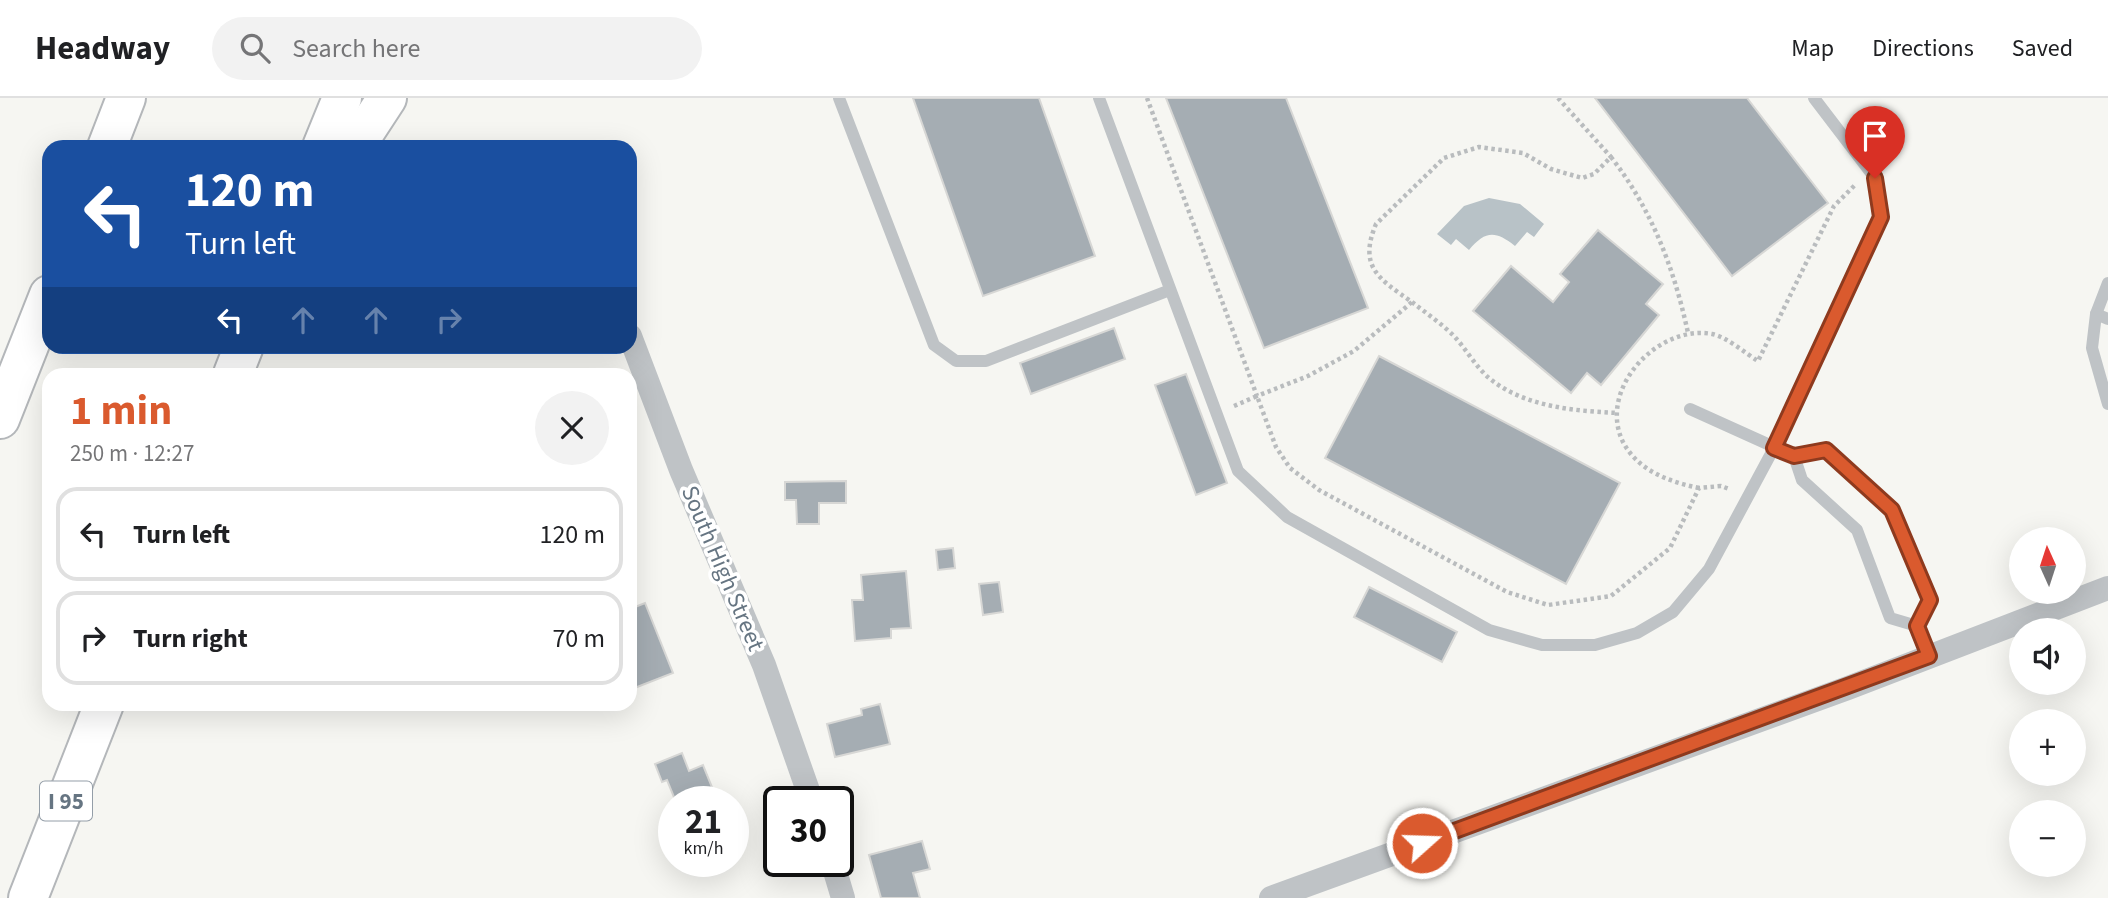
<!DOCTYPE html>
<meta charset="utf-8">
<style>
body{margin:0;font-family:"Source Sans 3",sans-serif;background:#f2f2f2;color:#202124;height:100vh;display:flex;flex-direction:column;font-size:26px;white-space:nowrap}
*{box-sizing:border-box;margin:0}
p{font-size:23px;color:#757577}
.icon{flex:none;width:38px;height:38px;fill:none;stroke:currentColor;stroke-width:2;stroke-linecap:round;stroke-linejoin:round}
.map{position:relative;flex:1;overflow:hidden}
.side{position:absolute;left:42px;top:270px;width:595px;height:343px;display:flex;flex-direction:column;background:#fff;border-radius:21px;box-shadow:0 7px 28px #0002}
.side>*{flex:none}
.top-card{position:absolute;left:42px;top:42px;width:595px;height:214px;border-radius:21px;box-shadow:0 7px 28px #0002;background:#1a4fa0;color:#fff;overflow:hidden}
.needle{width:46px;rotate:357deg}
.buttons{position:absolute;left:2009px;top:429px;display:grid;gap:14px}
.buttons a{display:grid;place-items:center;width:77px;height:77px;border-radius:50%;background:#fff;box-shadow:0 7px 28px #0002;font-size:35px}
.speed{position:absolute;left:658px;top:688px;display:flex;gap:14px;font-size:35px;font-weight:700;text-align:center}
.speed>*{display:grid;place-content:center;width:91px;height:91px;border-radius:50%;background:#fff;box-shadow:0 7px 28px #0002;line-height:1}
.speed small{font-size:18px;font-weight:400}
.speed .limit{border:4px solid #111;border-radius:10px;background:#fff;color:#111}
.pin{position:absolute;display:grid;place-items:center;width:60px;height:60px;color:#fff;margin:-72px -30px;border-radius:50% 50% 50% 0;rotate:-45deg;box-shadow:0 0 7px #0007}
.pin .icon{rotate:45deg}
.me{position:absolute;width:77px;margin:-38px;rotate:70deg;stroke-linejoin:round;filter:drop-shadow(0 0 5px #0008)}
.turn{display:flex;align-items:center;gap:24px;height:147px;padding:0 28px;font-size:32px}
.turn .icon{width:91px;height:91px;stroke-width:2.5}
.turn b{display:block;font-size:49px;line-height:60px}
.lanes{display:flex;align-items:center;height:66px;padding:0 28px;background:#0003;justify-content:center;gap:35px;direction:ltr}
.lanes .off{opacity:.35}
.round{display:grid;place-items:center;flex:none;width:74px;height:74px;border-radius:37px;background:#f2f2f2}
.headline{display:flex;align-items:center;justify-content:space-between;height:119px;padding:0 28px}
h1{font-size:42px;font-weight:700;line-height:52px;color:#da5a2e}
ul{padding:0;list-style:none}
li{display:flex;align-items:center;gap:21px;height:94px;margin:0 14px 10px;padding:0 14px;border:4px solid #e0e0e0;border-radius:21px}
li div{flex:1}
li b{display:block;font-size:26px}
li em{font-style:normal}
header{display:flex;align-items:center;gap:42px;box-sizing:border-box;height:98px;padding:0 35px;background:#fff;border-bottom:2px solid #e0e0e0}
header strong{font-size:33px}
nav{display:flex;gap:38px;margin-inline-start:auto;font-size:24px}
.search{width:490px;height:63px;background:#f2f2f2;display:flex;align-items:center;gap:18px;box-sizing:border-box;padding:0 24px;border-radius:38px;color:#757577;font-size:26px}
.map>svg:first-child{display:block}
.water{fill:#b8c2c7}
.building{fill:#a5adb3;stroke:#d7d7d5;stroke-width:2}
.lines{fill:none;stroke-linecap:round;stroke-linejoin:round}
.motorway-casing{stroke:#b4b7ba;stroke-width:42}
.path{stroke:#b9bcbe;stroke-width:4.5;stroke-dasharray:3.5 3.5;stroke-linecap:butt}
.service{stroke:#bfc3c6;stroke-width:12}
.minor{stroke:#bfc3c6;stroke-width:24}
.motorway{stroke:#fff;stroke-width:38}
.route-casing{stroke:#8e3a1e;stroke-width:18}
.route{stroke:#da5a2e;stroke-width:12}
.labels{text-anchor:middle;stroke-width:7;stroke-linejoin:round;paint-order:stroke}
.shield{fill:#fff;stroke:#949ea8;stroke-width:2}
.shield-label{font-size:23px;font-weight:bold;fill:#667582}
.street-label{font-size:24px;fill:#667582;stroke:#fff}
</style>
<header>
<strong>Headway</strong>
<div class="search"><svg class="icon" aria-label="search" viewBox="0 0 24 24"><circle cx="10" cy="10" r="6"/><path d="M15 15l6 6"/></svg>Search here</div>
<nav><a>Map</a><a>Directions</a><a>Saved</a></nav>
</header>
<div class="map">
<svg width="2108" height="800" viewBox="0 0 2108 800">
<rect width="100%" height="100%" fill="#f6f6f2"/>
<!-- water -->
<path class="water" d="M1489 100 1520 106 1544 126 1534 139 1527 134 1515 148C1495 132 1485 133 1469 152L1456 141 1451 147 1437 136 1464 108Z"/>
<!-- building -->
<g class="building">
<polygon points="913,0 1039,0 1095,158 983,198"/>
<polygon points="1166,0 1286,0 1368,210 1264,250"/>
<polygon points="1595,0 1747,0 1828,105 1732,178"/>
<polygon points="1598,132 1663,186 1646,206 1659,217 1601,287 1587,275 1571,295 1473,213 1511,168 1553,204 1569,184 1560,176"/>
<polygon points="1114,230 1125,261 1031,296 1020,265"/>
<polygon points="1379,258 1620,385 1566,486 1325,360"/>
<polygon points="1186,276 1227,385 1196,397 1155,287"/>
<polygon points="846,383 846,405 819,405 819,426 797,426 796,402 785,402 785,384"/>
<polygon points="953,450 955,470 938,472 936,452"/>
<polygon points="906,473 911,530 891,531 891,540 855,543 852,502 863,502 861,477"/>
<polygon points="999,484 1003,514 983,517 979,486"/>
<polygon points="1369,489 1457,534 1442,564 1354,519"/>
<polygon points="645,505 673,575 632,591 630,511"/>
<polygon points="880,606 890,646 835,659 827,626 862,617 861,611"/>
<polygon points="682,655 689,673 703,667 718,704 676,704 667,682 662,684 655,666"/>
<polygon points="922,743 930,771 913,775 920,800 881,800 869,757"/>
</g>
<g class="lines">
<defs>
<g id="motorway">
<polyline points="107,49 126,0"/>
<polyline points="322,49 342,0"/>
<polyline points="355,49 387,0"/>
<polyline points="233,276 244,248"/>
<polyline points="0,321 49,197"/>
<polyline points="28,800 104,606"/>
</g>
</defs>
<!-- motorway casing -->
<use href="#motorway" class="motorway-casing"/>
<!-- path -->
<g class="path">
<path d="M1147 0 1257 298 1308 278 1354 253 1412 204C1379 181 1358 169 1376 126L1444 60 1479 49 1523 55 1551 71 1582 80 1594 76 1611 59C1652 112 1674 170 1688 235"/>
<polyline points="1558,0 1611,59"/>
<path d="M1412 204C1426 215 1442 226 1454 238 1466 251 1476 269 1489 280 1524 309 1575 313 1618 315"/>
<polyline points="1234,308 1257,298 1276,349 1290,370 1319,392 1507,494 1548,507 1611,498 1670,450 1699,390 1721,388 1729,391"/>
<path d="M1699 390C1670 384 1638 373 1623 344 1597 291 1658 226 1712 236 1727 239 1745 255 1758 263L1834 108 1855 87"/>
</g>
<!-- service -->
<g class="service">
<polyline points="839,0 934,247 956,263 986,263 1170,192"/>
<polyline points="1099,0 1238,373 1287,419 1489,532 1542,547 1595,547 1637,535 1673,514 1709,471 1774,350 1881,119 1875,80 1814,0"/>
<polyline points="2108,185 2096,216 2108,221"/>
<polyline points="2096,216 2092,250 2108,306"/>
<polyline points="1690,311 1794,358 1826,353 1892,412 1930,502 1917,528 1929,558"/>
<polyline points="1794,358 1802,382 1857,432 1890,520 1917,528"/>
</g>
<!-- minor -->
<g class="minor">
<polyline points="630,238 681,372 764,567 812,704"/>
<polyline points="832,763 843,800"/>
<polyline points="1271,800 1848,590 2108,490"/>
</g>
<!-- motorway -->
<use href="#motorway" class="motorway"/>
</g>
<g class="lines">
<defs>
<polyline id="route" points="1422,745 1929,558 1917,528 1930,502 1892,412 1826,352 1794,358 1774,350 1881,119 1875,80"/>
</defs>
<!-- route casing -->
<use href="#route" class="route-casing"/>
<!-- route -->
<use href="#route" class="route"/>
</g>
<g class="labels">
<!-- shield labels -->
<rect class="shield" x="40" y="683.5" width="52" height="39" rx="5"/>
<g class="shield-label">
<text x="66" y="711">I 95</text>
</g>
<!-- street labels -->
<g class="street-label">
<text transform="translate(723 470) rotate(67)" y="8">South High Street</text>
</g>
</g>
</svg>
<div class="buttons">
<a><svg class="needle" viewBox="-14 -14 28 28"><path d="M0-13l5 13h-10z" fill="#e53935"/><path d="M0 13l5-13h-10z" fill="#757577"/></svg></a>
<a><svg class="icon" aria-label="sound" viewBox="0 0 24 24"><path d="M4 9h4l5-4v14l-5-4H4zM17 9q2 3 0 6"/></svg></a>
<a>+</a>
<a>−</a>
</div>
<div class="speed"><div>21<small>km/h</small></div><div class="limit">30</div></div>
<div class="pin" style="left:1875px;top:80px;background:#d93025"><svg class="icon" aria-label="arrive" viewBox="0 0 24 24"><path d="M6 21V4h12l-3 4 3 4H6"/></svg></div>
<svg class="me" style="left:1422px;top:745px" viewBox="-20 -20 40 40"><circle r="17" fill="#da5a2e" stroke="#fff" stroke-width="3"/><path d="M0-11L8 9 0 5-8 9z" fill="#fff"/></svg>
<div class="top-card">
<div class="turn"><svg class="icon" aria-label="left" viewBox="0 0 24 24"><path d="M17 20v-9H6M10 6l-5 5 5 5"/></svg><div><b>120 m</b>Turn left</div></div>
<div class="lanes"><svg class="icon" aria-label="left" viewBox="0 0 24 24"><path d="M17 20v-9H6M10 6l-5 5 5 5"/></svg><svg class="icon off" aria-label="ahead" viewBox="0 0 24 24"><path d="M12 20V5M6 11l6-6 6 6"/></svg><svg class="icon off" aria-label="ahead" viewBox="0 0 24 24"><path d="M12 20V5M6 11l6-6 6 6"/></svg><svg class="icon off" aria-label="right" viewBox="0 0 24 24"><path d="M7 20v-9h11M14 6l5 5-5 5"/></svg></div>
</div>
<section class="side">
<div class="headline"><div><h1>1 min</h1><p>250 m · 12:27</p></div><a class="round"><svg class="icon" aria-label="close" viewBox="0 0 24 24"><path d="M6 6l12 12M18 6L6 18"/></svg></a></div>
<ul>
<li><svg class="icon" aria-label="left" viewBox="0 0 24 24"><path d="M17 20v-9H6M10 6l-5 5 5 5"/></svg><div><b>Turn left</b></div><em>120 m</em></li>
<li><svg class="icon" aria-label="right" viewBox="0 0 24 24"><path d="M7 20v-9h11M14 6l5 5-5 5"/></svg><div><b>Turn right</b></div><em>70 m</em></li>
</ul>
</section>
</div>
